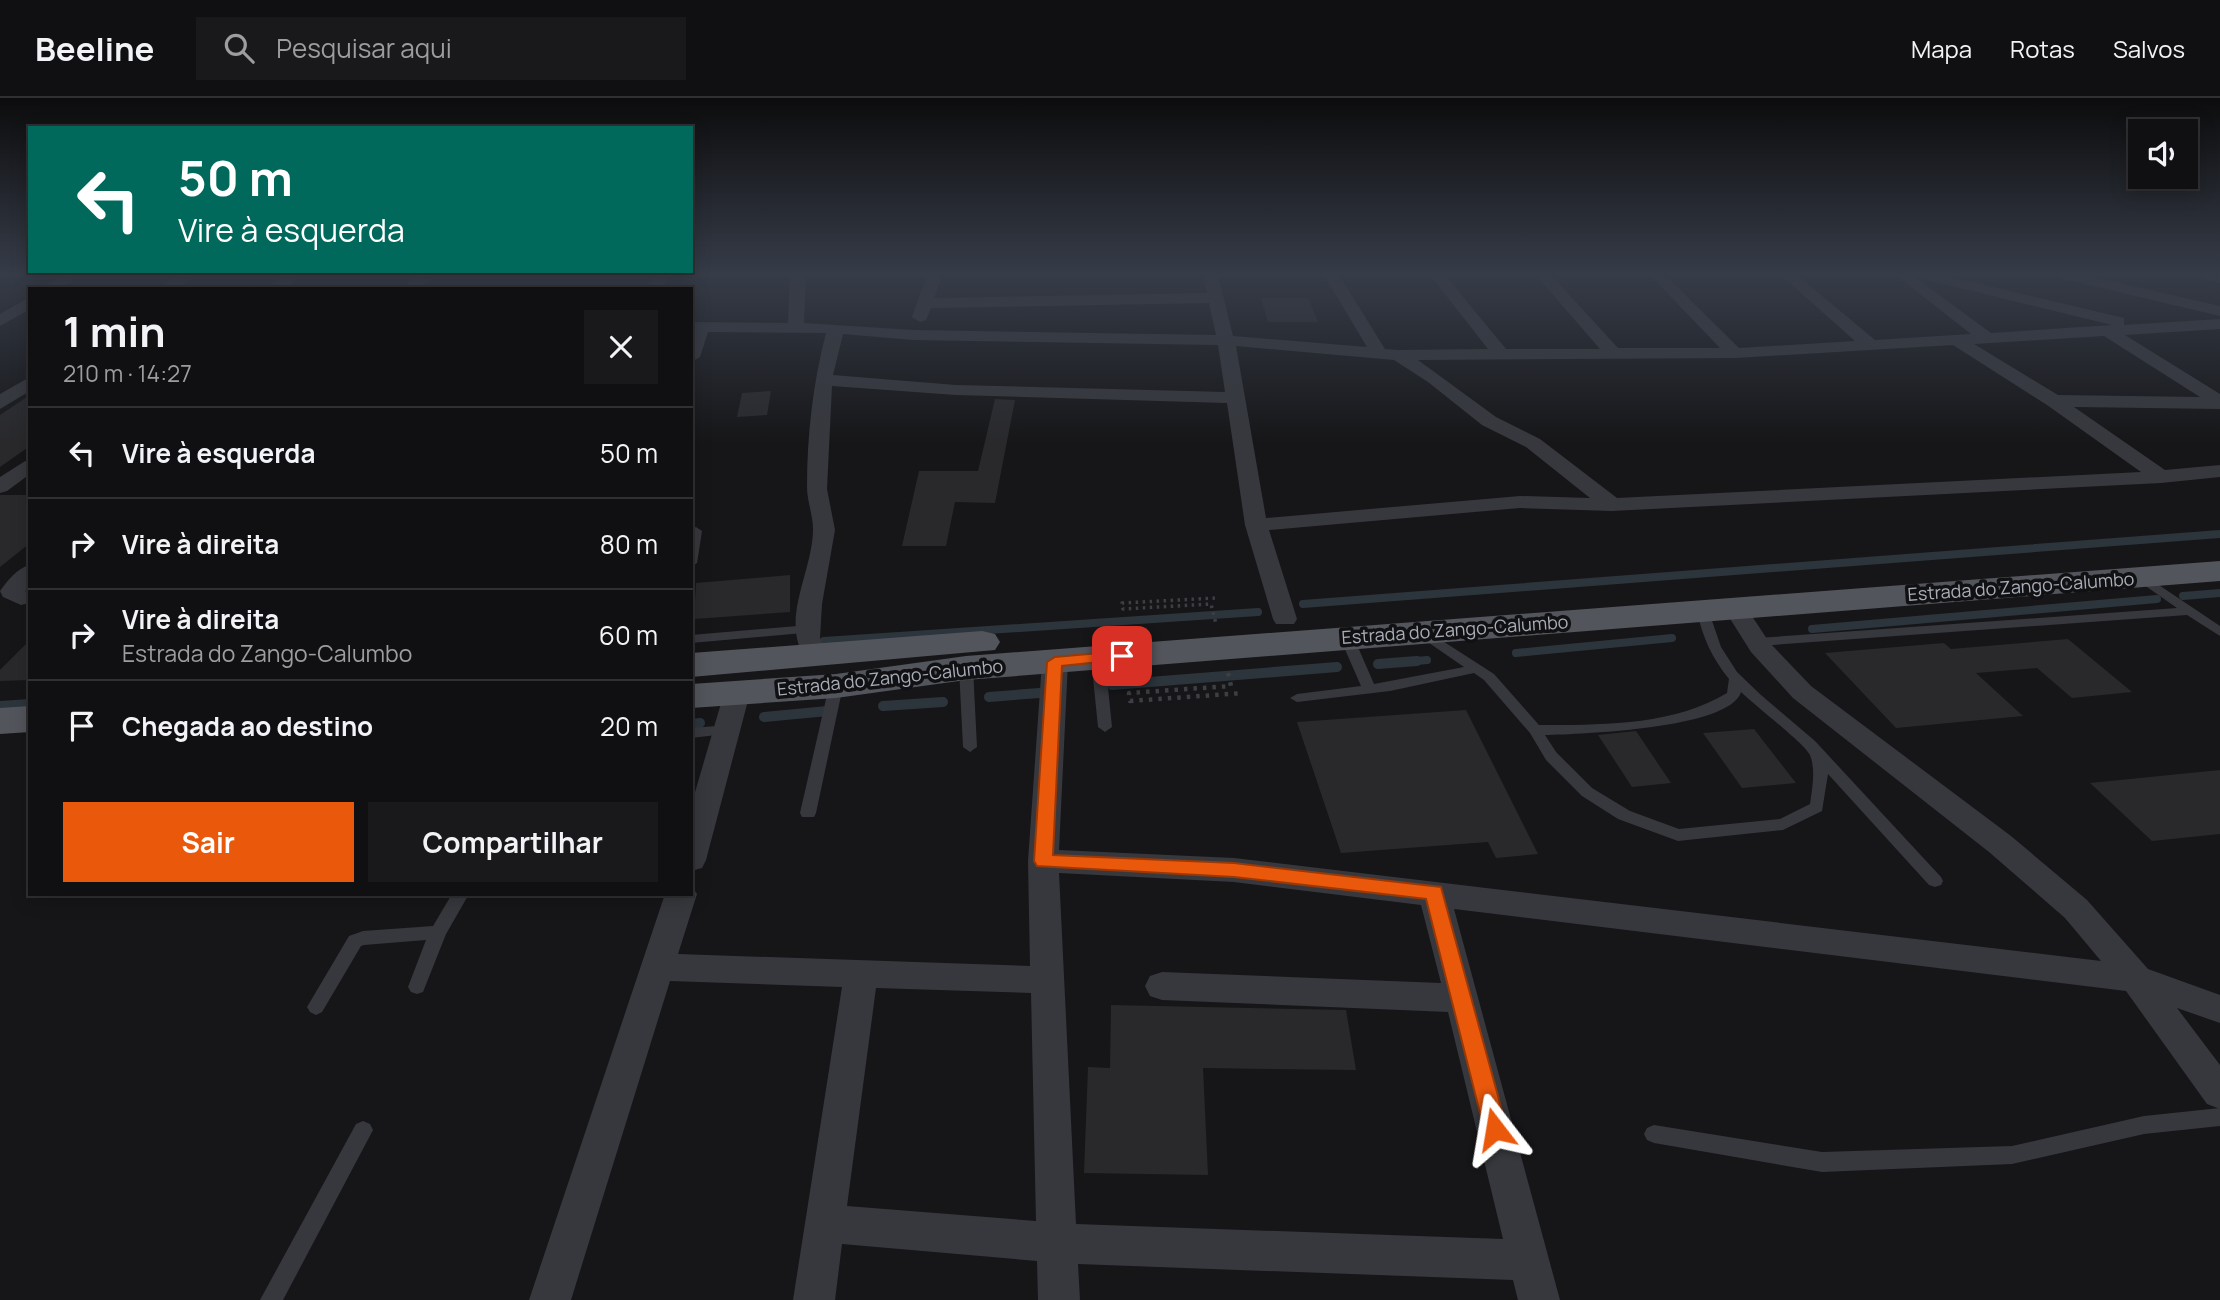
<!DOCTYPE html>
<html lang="pt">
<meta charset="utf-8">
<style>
body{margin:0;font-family:Manrope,sans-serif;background:#19191b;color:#f1f3f6;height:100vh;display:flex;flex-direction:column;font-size:26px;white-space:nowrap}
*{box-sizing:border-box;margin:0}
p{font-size:23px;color:#9c9d9f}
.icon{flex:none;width:38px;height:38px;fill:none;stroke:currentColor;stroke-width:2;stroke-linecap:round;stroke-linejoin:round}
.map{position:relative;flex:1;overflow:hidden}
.sheet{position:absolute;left:28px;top:189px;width:665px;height:609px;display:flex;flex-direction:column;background:#101012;border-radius:0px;box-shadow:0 4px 18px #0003,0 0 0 2px #303032}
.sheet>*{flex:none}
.guide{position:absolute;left:28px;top:28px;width:665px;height:147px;border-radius:0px;box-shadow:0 4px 18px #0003,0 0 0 2px #303032;background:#00695c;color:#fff;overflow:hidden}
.tools{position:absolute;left:2128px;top:21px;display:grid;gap:14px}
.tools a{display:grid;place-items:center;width:70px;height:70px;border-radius:0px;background:#101012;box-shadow:0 4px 18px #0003,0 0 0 2px #303032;font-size:35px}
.pin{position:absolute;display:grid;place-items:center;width:60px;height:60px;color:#fff;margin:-30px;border-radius:14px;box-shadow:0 4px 10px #0006}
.me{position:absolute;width:77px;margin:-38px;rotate:346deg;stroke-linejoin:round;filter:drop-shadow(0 0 5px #0008)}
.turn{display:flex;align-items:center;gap:24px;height:147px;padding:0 35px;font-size:32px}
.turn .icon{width:91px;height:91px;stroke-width:2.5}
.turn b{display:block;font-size:49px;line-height:60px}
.round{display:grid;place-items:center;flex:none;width:74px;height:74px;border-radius:0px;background:#19191b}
.headline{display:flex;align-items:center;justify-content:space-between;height:119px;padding:0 35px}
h1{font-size:42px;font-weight:700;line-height:52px}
.cta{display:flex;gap:14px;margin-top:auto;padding:14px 35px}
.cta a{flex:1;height:80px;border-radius:0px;background:#ea580c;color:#fff;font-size:28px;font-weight:700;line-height:80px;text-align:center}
.cta a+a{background:#19191b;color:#f1f3f6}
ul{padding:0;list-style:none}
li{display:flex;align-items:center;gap:21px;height:91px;padding:0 35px;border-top:2px solid #303032}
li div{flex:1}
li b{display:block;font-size:26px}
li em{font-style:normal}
header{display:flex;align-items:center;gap:42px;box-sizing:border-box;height:98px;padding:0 35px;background:#101012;border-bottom:2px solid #303032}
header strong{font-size:33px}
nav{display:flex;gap:38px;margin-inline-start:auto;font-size:24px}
.search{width:490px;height:63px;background:#19191b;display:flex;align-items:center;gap:18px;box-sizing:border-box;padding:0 24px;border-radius:0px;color:#9c9d9f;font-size:26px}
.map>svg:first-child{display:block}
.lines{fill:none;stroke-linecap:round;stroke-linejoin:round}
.stream-far1{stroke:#2c353c;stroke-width:8}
.stream{stroke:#2c353c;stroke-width:10}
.building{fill:#29292c}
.path-far1{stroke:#3d3f44;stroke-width:3.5;stroke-dasharray:2.5 4.5;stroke-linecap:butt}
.path{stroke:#3d3f44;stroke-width:4.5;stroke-dasharray:3.5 6;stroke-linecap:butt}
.lane{fill:#37383d;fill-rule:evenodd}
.street{fill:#37383d;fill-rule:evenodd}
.primary{fill:#53555c;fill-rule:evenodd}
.route{fill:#ea580c;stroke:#983908;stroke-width:2}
.labels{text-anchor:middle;stroke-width:7;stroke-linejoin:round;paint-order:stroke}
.street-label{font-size:18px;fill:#a8adb8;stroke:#111113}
</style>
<header>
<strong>Beeline</strong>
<div class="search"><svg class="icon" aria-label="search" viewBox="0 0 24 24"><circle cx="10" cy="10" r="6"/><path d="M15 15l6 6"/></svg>Pesquisar aqui</div>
<nav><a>Mapa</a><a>Rotas</a><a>Salvos</a></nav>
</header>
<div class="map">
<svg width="2220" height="1202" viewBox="0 0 2220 1202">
<rect width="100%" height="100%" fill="#161618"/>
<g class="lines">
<!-- stream-far1 -->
<g class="stream-far1">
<polyline points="2183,498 2220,495"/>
<polyline points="1303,506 2220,436"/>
<polyline points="1812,531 2157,501"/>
<polyline points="824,543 1258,514"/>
<polyline points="1516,555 1672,540"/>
<polyline points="1395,565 1427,562"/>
</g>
<!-- stream -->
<g class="stream">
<polyline points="1378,566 1417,563"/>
<polyline points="1112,587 1337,569"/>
<polyline points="989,599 1039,595"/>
<polyline points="0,608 30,606"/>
<polyline points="883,608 943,604"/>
<polyline points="764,619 828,613"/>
<polyline points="691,626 700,625"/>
</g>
</g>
<!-- building -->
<g class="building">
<polygon points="1261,200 1308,200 1318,224 1268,224"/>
<polygon points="771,293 767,317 737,319 742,295"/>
<polygon points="30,297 30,348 0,369 0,317"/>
<polygon points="995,301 1015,302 995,405 955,404 946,448 902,448 919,373 978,373"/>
<polygon points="0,397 30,397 30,445 0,469"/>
<polygon points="790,477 790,514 694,521 696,485"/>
<polygon points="2068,541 2132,594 2072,600 2037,570 1976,575 2023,618 1896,630 1825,555 1944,545 1951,551"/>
<polygon points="30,542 30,582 0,583 0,572"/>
<polygon points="1466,612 1538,756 1496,760 1488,744 1341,755 1297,624"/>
<polygon points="1754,631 1796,685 1742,690 1703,635"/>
<polygon points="1636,633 1671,685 1632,689 1598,637"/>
<polygon points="2220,672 2220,736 2152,743 2090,685"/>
<polygon points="1111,907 1346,912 1356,972 1203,970 1208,1077 1084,1075 1088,969 1110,970"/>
</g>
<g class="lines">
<!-- path-far1 -->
<polyline class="path-far1" points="1215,500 1122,505 1123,511 1211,506 1216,526"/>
<!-- path -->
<polyline class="path" points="1228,575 1231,588 1129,595 1130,603 1243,595"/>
<!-- lane -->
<g class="lane">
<polygon points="696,429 702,433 697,465 691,469 691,431"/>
<polygon points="2141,475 2220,528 2220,538 2187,517 1758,548 1751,544 1758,540 2177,510 2137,482 2135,479 2137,476"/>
<path d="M1703 510 1709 514 1721 549 1737 574 1761 597 1815 643 1941 779 1943 783 1941 787 1935 789 1929 787 1828 676 1822 713 1783 732 1678 743 1618 721 1582 698 1546 662 1530 635 1484 582 1474 575 1390 593 1297 604 1290 600 1297 596 1361 588 1340 540 1347 536 1354 540 1374 586 1464 569 1419 538 1417 535 1424 531 1494 576 1539 627C1601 627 1672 628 1727 595L1729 581C1712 560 1703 540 1697 514ZM1741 594C1754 607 1804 645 1810 657 1816 672 1812 691 1810 706L1780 721 1679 731 1630 713 1592 690 1556 654 1545 637C1580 636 1730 631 1741 594Z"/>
<polygon points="809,527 816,531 814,534 691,545 691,537"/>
<polygon points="1098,556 1105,560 1112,629 1105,634 1098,629 1091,560"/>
<polygon points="966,566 973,570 977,649 970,654 963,649 959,570"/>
<polygon points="836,584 843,588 816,715 814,719 802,719 800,715 829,588"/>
<polygon points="729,627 736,632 734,635 691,640 691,630"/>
<polygon points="452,796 469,796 446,836 423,894 417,896 411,894 408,889 426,842 364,847 361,848 322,914 316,917 310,914 307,909 310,904 349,838 363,833 433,828"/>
<polygon points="2220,1010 2220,1028 2144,1036 2012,1066 1822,1074 1654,1045 1647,1042 1644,1036 1647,1030 1654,1027 1822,1054 2012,1048 2144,1018"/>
<polygon points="363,1023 370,1026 373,1032 283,1202 260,1202 356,1026"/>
</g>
<!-- street -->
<g class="street">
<polygon points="62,177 80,177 61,191 42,191"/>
<polygon points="177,177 195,177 176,191 157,191"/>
<polygon points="284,177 302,177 285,191 266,191"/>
<polygon points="418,177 435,177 418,191 400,191"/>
<polygon points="656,177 672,177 661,191 645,191"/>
<path d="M790 177H806L804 225 913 232 1216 237 1209 205 931 210 926 222 920 224 912 219 927 177H942L934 200 1207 195 1203 177H1218L1233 238 1367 249 1324 177H1339L1385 251 1398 252 1488 251 1430 177H1445L1506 251H1600L1536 177H1551L1618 250H1720L1650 177H1665L1739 250 1855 243 1781 177H1797L1875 242 1971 236 1896 177H1912L1991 235 2112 227 1919 180 1916 177H1942L2124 220V227L2220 221V231L2125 237 2220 296V311L2074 309 2165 372 2220 367V379L2161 385 1612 413 1520 410 1269 432 1297 521 1294 526H1276L1273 521 1245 427 1227 305 956 297 832 288 827 391 835 432 822 506 820 540 828 556 824 561H806C779 522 813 474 813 431 813 417 807 403 807 389 807 337 813 285 826 235L708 234 700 259 691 264V224L788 225ZM843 236 913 242 1218 247 1225 294 956 287 833 277ZM2104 238 2200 299 2058 297 1974 246ZM1953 247 2047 307 2141 374 1617 400 1540 341 1496 319 1418 262 1735 260ZM1236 248 1394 262 1428 284 1482 327 1526 349 1590 400 1520 398 1266 420Z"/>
<polygon points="2057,177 2084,177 2220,208 2220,218 2060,180"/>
<polygon points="2197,177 2220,177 2220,185 2200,180"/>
<polygon points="30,199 30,211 0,228 0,216"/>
<polygon points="30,279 30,293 0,311 0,296"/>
<polygon points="30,360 30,376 7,393 0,395 0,379"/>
<path d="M30 467V488L25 493 30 496 29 505 21 507 3 499 0 493C7 483 17 470 30 467Z"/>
<path d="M1736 504 1744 506 1769 544 1811 588 2011 738 2087 802 2148 871 2220 897V925L2177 910 2220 967V1011L2207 1006 2126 893 1454 811 1560 1202H1518L1513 1182 1078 1166 1080 1202H1038L1037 1163 842 1146 835 1202H793L842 889 670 883 571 1202H529L665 796H691V787L697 796 678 856 1030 868 1028 763 1042 564 1046 558H1064L1068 564 1059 752 1234 760 2101 863 2065 820 1989 754 1793 600 1751 554 1724 511 1728 506ZM1059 775 1234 784 1421 807 1441 885 1162 874 1150 878 1145 888 1150 898 1162 902 1448 914 1503 1141 1076 1126ZM876 890 1031 895 1036 1123 847 1108Z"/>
<polygon points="737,587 746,589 750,595 706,762 702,770 691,773 691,708 724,595 728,589"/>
</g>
<!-- primary -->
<g class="primary">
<polygon points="2220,463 2220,483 966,582 836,600 691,610 691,586 836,576 966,558"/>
<polygon points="982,533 995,536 1000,544 995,552 691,579 691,555"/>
<polygon points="30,608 30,634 0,636 0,610"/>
</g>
</g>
<!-- sky -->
<linearGradient id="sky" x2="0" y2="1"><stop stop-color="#0c0c0d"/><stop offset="0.51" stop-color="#363c48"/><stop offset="1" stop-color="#363c48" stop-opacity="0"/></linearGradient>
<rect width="2220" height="345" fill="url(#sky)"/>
<!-- route -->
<polygon class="route" points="1122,553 1128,555 1128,561 1062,568 1053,757 1234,765 1441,789 1507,1031 1503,1039 1495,1042 1487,1039 1484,1031 1426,801 1234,779 1037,768 1034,763 1047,564 1055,559"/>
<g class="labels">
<!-- street labels -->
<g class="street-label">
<text transform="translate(2021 489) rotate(-4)" y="6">Estrada do Zango-Calumbo</text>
<text transform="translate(1455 532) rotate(-4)" y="6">Estrada do Zango-Calumbo</text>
<text transform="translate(890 580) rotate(-6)" y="6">Estrada do Zango-Calumbo</text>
</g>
</g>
</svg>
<div class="tools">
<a><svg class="icon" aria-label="sound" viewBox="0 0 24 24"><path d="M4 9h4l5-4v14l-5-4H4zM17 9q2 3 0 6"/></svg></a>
</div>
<div class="pin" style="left:1122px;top:558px;background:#d93025"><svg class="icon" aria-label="arrive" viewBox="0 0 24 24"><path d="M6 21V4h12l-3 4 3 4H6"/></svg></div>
<svg class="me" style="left:1495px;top:1031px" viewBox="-20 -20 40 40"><path d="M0-17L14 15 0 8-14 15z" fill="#ea580c" stroke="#fff" stroke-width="4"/></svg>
<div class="guide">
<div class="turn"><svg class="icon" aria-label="left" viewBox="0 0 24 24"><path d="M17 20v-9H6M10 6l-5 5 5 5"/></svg><div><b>50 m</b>Vire à esquerda</div></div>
</div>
<section class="sheet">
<div class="headline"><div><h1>1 min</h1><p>210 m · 14:27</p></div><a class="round"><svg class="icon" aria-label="close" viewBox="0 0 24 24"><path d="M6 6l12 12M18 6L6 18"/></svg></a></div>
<ul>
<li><svg class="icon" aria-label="left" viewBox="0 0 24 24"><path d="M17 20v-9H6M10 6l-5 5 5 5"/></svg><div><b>Vire à esquerda</b></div><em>50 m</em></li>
<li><svg class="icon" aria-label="right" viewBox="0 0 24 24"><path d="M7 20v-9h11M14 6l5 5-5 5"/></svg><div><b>Vire à direita</b></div><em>80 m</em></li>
<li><svg class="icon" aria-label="right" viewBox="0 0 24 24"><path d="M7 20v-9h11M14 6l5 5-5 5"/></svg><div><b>Vire à direita</b><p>Estrada do Zango-Calumbo</p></div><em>60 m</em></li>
<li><svg class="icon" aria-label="arrive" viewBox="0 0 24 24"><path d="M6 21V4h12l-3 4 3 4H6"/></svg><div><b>Chegada ao destino</b></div><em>20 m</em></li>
</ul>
<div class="cta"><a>Sair</a><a>Compartilhar</a></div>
</section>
</div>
